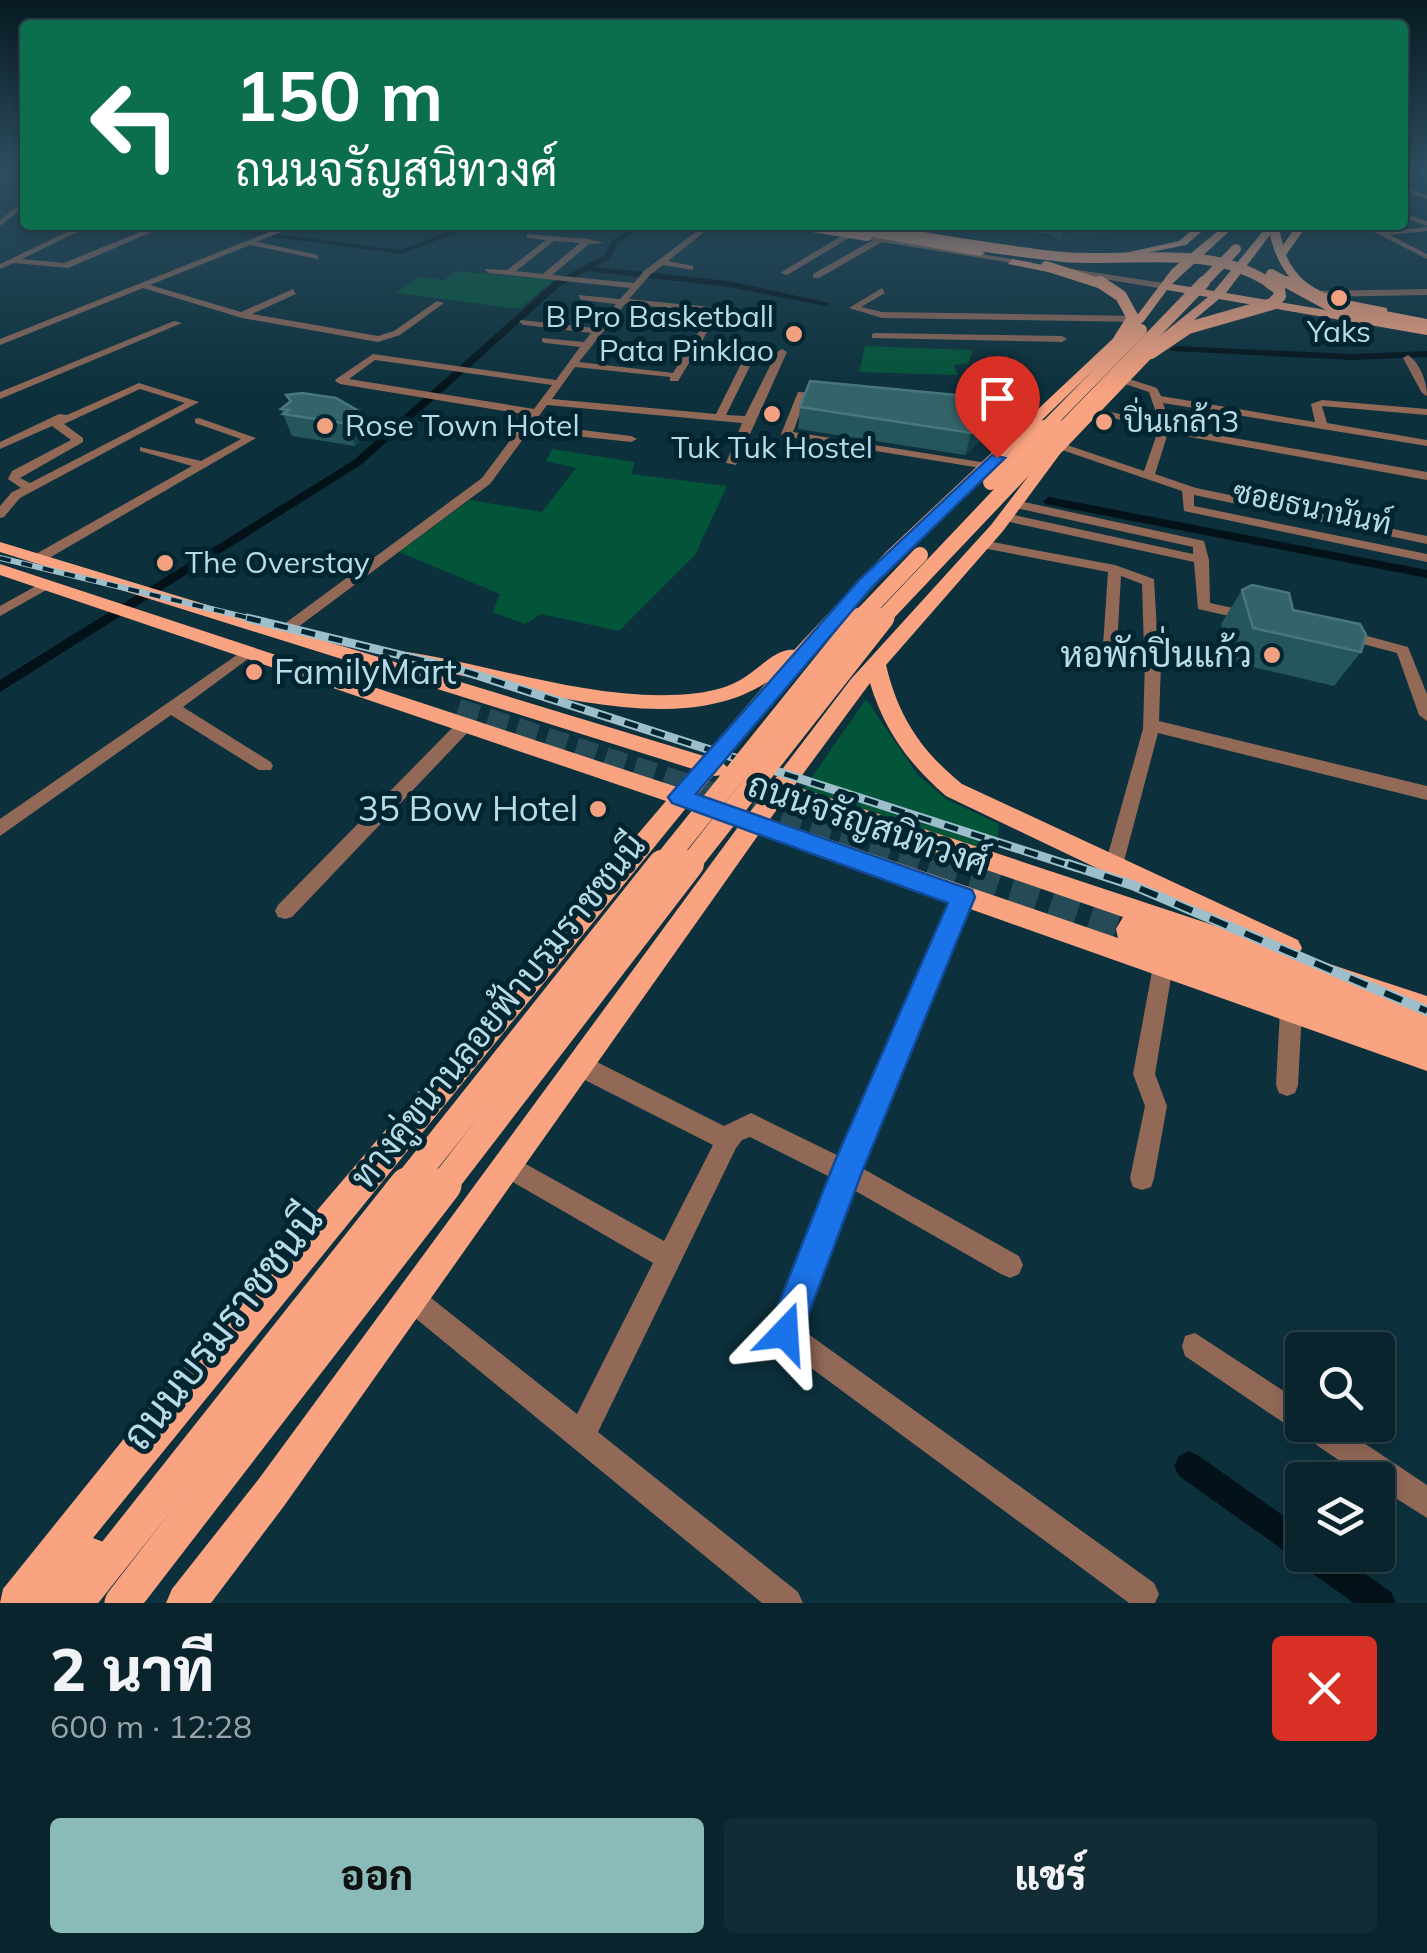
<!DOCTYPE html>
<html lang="th">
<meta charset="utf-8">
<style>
body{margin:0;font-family:Mulish,Sarabun,sans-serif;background:#122c35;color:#f1f3f6;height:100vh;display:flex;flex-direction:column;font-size:38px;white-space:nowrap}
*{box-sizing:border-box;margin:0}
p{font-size:32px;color:#99a4aa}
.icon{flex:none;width:55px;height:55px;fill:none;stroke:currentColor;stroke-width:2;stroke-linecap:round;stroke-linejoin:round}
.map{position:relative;height:1603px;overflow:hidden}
.side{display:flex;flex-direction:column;background:#09242d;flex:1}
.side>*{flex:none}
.banner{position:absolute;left:20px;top:20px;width:1388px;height:210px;border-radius:10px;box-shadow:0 5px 15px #0003,0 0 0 2px #294149;background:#0b6e4f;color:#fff;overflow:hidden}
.controls{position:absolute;left:1285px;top:1332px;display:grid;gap:20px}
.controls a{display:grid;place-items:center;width:110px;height:110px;border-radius:10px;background:#09242d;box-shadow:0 5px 15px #0003,0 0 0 2px #294149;font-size:50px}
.pin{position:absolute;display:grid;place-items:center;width:85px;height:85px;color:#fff;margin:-102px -42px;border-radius:50% 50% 50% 0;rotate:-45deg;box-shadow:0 0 10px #0007}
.pin .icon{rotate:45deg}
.me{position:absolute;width:110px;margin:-55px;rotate:20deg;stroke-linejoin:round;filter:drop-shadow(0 0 8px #0008)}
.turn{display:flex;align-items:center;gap:35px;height:210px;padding:0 50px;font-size:45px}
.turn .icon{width:130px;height:130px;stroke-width:2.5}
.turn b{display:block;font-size:70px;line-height:85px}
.round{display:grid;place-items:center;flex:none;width:105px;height:105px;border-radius:10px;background:#122c35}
.summary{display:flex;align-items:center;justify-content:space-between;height:170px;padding:0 50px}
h1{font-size:60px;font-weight:800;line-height:75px}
.button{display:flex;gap:20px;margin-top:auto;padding:20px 50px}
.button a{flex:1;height:115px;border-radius:10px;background:#8bbbb9;color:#111;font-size:40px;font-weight:800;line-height:115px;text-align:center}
.button a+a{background:#122c35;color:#f1f3f6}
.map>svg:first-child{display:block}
.green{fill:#035539}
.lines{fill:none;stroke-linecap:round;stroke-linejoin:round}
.canal{fill:#021218;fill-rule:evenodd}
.major-tunnel-far1{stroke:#264a56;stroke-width:21;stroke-dasharray:21 10;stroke-linecap:butt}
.major-tunnel{stroke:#264a56;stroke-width:28;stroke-dasharray:28 14;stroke-linecap:butt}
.minor{fill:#926857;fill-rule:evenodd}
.major{fill:#faa380;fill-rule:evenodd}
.rail-far2-casing{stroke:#9dbecb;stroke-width:6}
.rail-far1-casing{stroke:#9dbecb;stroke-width:9}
.rail-casing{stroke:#9dbecb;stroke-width:10}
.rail-far2{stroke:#012632;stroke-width:4;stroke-dasharray:11;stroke-linecap:butt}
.rail-far1{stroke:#012632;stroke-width:5;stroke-dasharray:14;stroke-linecap:butt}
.rail{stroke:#012632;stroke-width:6;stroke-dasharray:19;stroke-linecap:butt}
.major-bridge-far5{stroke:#faa380;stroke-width:10}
.major-bridge-far4{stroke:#faa380;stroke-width:12}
.major-bridge-far3{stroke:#faa380;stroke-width:16}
.major-bridge-far2{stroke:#faa380;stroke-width:21}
.major-bridge-far1{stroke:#faa380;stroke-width:28}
.major-bridge{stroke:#faa380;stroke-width:35}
.wall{fill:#24565b}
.shaded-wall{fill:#144148}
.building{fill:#34646a;stroke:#49777d;stroke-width:2.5}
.route{fill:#1a73e8;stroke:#114b97;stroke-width:2.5}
.poi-dot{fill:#f2a07f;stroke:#012632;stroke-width:4}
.labels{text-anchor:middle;stroke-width:10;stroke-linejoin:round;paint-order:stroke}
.far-poi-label{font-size:30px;fill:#badae7;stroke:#012632;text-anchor:start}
.far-street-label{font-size:30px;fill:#badae7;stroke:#012632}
.poi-label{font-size:35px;fill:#badae7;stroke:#012632;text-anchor:end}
.street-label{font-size:35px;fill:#badae7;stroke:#012632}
.near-street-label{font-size:42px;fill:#badae7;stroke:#012632}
</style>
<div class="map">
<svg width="1427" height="1603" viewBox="0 0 1427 1603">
<rect width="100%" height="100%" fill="#0c303c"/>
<!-- green -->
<g class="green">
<polygon points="456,271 554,280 519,309 396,293 419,277 444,280"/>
<polygon points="865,346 973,350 968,364 954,365 958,375 859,372"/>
<polygon points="552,449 635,462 631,474 727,486 695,555 619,631 541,614 525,624 493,612 500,594 399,552 470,500 542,512 576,468 546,461"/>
<path d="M866 699 917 774 946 799 999 824C998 839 996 847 981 851L803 790Z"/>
</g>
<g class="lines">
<!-- canal -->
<g class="canal">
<polygon points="187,225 208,225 400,250 467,225 478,225 401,254"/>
<polygon points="635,225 644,225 618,244 610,259 595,267 729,281 829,303 825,306 729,287 587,271 560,286 362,464 0,692 0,680 354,460 554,282 604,255 612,241"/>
<polygon points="1175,346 1352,354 1427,351 1427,357 1352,360 1172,351 1170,349"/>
<polygon points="1049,497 1427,570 1427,578 1045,504 1043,501"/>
<polygon points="1189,1451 1199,1456 1302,1529 1302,1555 1339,1555 1391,1592 1396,1603 1354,1603 1302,1566 1300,1562 1179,1476 1174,1466 1179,1456"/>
</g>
<!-- major-tunnel-far1 -->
<polyline class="major-tunnel-far1" points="458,709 939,867"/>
<!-- major-tunnel -->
<polyline class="major-tunnel" points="931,864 1146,935"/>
<!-- minor -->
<g class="minor">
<polygon points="11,172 25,172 25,174 13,175"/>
<polygon points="1402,187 1427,195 1427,199 1402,191"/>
<polygon points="25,200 25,206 0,226 0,220"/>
<polygon points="1402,212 1427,221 1427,226 1402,217"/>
<polygon points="82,225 92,225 22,259 64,263 157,225 164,227 68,268 14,263 0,269 0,264"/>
<polygon points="287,225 298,225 257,242 318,255 318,259 250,245 150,285 241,312 293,289 296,294 252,314 378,336 394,331 437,301 444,303 400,335 378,342 242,318 143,288 0,345 0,339"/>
<path d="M667 225H713L668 261 693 266V270L663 265 650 275 629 299 720 308 700 345 755 356 726 415 745 416 777 352 782 349 787 352 736 465 726 463 742 423 547 405 533 424 631 436 637 439 631 442 529 431 490 484 286 636H276V630L482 478 529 415 340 384 335 381 336 379 373 354 556 380 580 347 545 343 542 342V338L584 342 591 333 524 325 519 322 521 320 595 328 616 304 581 300 578 295 620 299 630 288 488 273 485 269 507 270 546 240 527 238V234L588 239 604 243 589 244 552 275 634 283 644 271 697 231 670 228ZM554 241 580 243 543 274 516 271ZM625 304 711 312 673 373 579 362ZM697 350 744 358 716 414 552 399 575 367 670 377V381H678ZM375 360 552 385 534 409 349 379Z"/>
<polygon points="1360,225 1370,225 1383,232 1427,227 1427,231 1390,235 1427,254 1427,259"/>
<polygon points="848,232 1030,262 1034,264 1030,266 882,242 819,278 813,278 813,274 873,240 851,237 787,275 780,273"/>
<polygon points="1065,268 1164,283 1168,286 1164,289 1062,272"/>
<polygon points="882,288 885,293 861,307 882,312 1140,316 1145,319 1140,322 882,318 849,308"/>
<polygon points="1427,289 1427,295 1318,297 1314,294 1318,291"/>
<polygon points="174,321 182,323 0,399 0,392"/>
<polygon points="875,333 1062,336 1067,339 1062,342 872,338 872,334"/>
<path d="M1408 355C1420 363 1427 382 1427 396L1422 393 1403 358Z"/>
<polygon points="1123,377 1157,388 1161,396 1315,422 1311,404 1322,400 1427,409 1427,415 1322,406 1327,423 1427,440 1427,446 1163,403 1171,427 1427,472 1427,480 1168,433 1155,474 1196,488 1427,536 1427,544 1194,495 1194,506 1427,554 1427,562 1184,511 1182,491 1056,448 1056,444 1064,444 1144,471 1158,431 1090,411 1095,408 1160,424 1149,392 1119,382 1119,378"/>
<path d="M139 383 199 402 20 498 4 517 0 518V506L12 492 21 488 8 479 12 471 71 440 52 426 0 449V442L59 414 67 415ZM140 389 185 403 30 483 20 478 83 442V438L64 424Z"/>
<polygon points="798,392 826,393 831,396 826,399 806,397 793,432 987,463 993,466 987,469 783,436 781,434"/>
<polygon points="981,409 1037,415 1042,418 1037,421 977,414 976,412"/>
<polygon points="199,418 256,438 44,561 34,561 34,555 192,466 140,451 140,447 201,461 241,439 195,423 195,419"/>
<polygon points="1015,500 1204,541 1209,560 1210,603 1256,613 1258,616 1251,621 1198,609 1194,562 1005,521 999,517 1005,513 1193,554 1193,547 1011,507 1011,501"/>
<polygon points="982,540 1115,565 1154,579 1158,650 1156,653 1146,653 1144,650 1142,584 1121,576 1117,645 1110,650 1105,648 1103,645 1108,572 977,547 975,544"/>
<polygon points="45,581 52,585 50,588 0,616 0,606"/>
<polygon points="1345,630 1408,647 1427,694 1427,721 1419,715 1397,653 1340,638 1340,632"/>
<polygon points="247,648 254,653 252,656 183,707 271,762 273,766 271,770 259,770 171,715 0,836 0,819"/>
<polygon points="1153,657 1161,662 1159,721 1427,786 1427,800 1158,733 1123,865 1121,870 1114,873 1107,870 1105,865 1143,729 1145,662"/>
<polygon points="465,719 473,725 471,729 292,917 285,919 278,917 275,911 278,905 459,721"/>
<polygon points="963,889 970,891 973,897 860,1167 1019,1256 1023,1265 1019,1274 1010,1278 1001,1274 852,1189 800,1328 1154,1583 1159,1594 1155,1603 1129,1603 776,1342 772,1333 832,1178 750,1137 742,1140 736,1148 598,1432 798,1592 803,1603 762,1603 403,1308 399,1299 403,1290 412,1286 421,1290 577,1414 653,1263 499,1174 495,1166 499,1158 507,1154 515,1158 664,1241 713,1145 571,1073 568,1065 571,1057 579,1054 587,1057 724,1126 751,1113 841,1157 953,897 956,891"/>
<polygon points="1163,957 1170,959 1173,966 1155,1074 1167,1106 1154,1178 1151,1187 1142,1190 1133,1187 1130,1178 1145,1106 1133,1074 1153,966 1156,959"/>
<polygon points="1291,1000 1298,1003 1302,1010 1298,1085 1295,1093 1287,1096 1279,1093 1276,1085 1280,1010 1284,1003"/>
<polygon points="1195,1333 1302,1403 1302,1425 1337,1425 1427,1485 1427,1518 1378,1487 1378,1480 1368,1480 1185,1356 1182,1346 1185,1336"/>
</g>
<!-- major -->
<g class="major">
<polygon points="1198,225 1209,225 1186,245 1121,258 1116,255 1179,241"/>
<path d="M1225 225H1236L1172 284 1214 291 1268 225H1278L1283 245 1297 225H1307L1286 255C1304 298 1347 299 1387 308V312C1374 313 1360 309 1347 306 1303 297 1280 278 1270 235L1226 293 1427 327V335L1219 299 1163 346 1060 454 1003 531 886 665C898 716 921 751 962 784L1298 940 1302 948 1299 954 1427 996V1071L759 834 284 1506 211 1603H166L172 1589 258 1480 738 827 686 808 93 1538 106 1543 112 1557 106 1571 78 1603H0L3 1589 147 1410 666 801 0 575V564L677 787 693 769 0 552V542L704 756 767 682C673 744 510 682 407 664L397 658 407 652C498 666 606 705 698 693 713 691 729 687 742 679 758 670 776 648 794 650L886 552 1136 317 1172 269ZM1167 290 1208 297 1155 340 1050 448 991 525 851 679 774 780H759L756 786 764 794 750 812 698 794 713 776 726 775 729 769 723 763 807 661 898 560 1144 321ZM870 683C884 730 909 764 946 796L1222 928 794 786ZM784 800 1123 917 1116 929 1118 938 770 819Z"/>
<polygon points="841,226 980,250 985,253 980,256 838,231"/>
<polygon points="1012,259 1068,270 1073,273 1068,276 1008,264"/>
</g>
<defs>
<polyline id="rail-far2" points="0,558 257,620"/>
<polyline id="rail-far1" points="247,618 458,669 1075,867"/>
<polyline id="rail" points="1068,864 1132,885 1427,1011"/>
</defs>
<!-- rail-far2 casing -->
<use href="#rail-far2" class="rail-far2-casing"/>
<!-- rail-far1 casing -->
<use href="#rail-far1" class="rail-far1-casing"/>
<!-- rail casing -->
<use href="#rail" class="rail-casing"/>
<!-- rail-far2 -->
<use href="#rail-far2" class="rail-far2"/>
<!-- rail-far1 -->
<use href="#rail-far1" class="rail-far1"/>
<!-- rail -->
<use href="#rail" class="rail"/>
<!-- major-bridge-far5 -->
<g class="major-bridge-far5">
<polyline points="801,225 867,236"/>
<path d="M850 225C921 236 992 250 1064 257 1135 263 1211 242 1273 285"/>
<polyline points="1046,266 1105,285"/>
<polyline points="1271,274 1292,285"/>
<polyline points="1201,285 1236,249"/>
</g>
<!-- major-bridge-far4 -->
<g class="major-bridge-far4">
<polyline points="1100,282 1121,296 1133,318 1119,340"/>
<polyline points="1287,282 1333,307 1427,325"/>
<polyline points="1151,353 1188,328 1272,304 1280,296 1279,289 1269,282"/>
<polyline points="1042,431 1141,330"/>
<polyline points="1060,431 1204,282"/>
</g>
<!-- major-bridge-far3 -->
<g class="major-bridge-far3">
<polyline points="991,482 1044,428"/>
<polyline points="858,620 920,555"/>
<polyline points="881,620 1063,428"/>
</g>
<!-- major-bridge-far2 -->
<g class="major-bridge-far2">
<polyline points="660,867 860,618"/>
<polyline points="688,867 884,618"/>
</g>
<!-- major-bridge-far1 -->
<g class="major-bridge-far1">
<polyline points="405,1187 662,864"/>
<polyline points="442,1187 690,864"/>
</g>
<!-- major-bridge -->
<g class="major-bridge">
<polyline points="76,1603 407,1185"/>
<polyline points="122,1603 444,1185"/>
</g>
</g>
<!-- wall -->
<g class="wall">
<polygon points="997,225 1112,225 1109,235 1060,240 1050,234 997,228"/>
<polygon points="286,395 369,435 355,446 292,436 281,409 289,402"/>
<polygon points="800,407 1002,421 965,455 798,429"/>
<polygon points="1242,590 1293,610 1361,652 1334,686 1231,662 1221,624"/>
</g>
<!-- shaded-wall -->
<g class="shaded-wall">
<polygon points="1065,225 1112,225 1109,235 1060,240"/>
<polygon points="1008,400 1002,421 965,455 971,433"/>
<polygon points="362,413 369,435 355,446 348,424"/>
</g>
<!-- building -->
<g class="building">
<polygon points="810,381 1008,400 971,433 800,407"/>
<polygon points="302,393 336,398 362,413 348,424 283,414 289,410 281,409 291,401 286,395"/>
<polygon points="1252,585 1289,593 1293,610 1360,624 1366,635 1361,652 1253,628 1242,590"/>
</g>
<!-- sky -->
<linearGradient id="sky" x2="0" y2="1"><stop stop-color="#071a21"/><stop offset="0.43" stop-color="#2e4e61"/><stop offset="1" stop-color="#2e4e61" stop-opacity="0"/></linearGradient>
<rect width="1427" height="396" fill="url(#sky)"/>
<!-- route -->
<polygon class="route" points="992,455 1005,458 873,586 696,794 972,890 975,897 862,1172 797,1345 785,1350 772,1345 767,1333 835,1161 948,903 672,803 668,797 860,579"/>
<!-- markers -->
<g class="poi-dot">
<circle cx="1339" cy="298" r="10"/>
<circle cx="794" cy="334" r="10"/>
<circle cx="772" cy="414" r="10"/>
<circle cx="1104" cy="422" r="10"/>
<circle cx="325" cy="426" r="10"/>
<circle cx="165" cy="563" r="10"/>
<circle cx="1272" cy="655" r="10"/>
<circle cx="254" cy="672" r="10"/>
<circle cx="598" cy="809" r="10"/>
</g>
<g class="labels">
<!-- far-poi labels -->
<g class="far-poi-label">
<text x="774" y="327" text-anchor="end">B Pro Basketball<tspan x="774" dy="34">Pata Pinklao</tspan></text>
<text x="1339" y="342" text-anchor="middle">Yaks</text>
<text x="1124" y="432">ปิ่นเกล้า3</text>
<text x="345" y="436">Rose Town Hotel</text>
<text x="772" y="458" text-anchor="middle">Tuk Tuk Hostel</text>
<text x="185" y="573">The Overstay</text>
</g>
<!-- far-street labels -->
<g class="far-street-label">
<text transform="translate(1312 508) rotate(12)" y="10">ซอยธนานันท์</text>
</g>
<!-- poi labels -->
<g class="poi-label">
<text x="1252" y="667">หอพักปิ่นแก้ว</text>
<text x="274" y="684" text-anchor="start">FamilyMart</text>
<text x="578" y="821">35 Bow Hotel</text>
</g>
<!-- street labels -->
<g class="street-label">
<text transform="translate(868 824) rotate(19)" y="12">ถนนจรัญสนิทวงศ์</text>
<text transform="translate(498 1011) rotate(-51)" y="12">ทางคู่ขนานลอยฟ้าบรมราชชนนี</text>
</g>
<!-- near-street labels -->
<g class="near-street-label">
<text transform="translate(222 1327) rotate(-52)" y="15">ถนนบรมราชชนนี</text>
</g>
</g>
</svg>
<div class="controls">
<a><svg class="icon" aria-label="search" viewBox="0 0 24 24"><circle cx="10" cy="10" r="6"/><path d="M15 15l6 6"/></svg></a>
<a><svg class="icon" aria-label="layers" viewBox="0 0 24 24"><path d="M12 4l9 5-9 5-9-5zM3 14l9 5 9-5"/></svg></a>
</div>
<div class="pin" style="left:997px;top:458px;background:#d93025"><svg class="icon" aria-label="arrive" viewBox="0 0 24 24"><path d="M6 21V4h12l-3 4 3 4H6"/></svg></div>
<svg class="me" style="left:785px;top:1333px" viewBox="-20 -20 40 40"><path d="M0-17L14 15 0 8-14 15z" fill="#1a73e8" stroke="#fff" stroke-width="4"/></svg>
<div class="banner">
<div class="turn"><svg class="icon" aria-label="left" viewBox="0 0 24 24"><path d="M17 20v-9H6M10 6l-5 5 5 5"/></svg><div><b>150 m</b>ถนนจรัญสนิทวงศ์</div></div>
</div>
</div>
<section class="side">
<div class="summary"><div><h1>2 นาที</h1><p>600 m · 12:28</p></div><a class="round" style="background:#d93025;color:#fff"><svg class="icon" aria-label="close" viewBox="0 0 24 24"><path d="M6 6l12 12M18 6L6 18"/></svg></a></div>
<div class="button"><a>ออก</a><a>แชร์</a></div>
</section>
